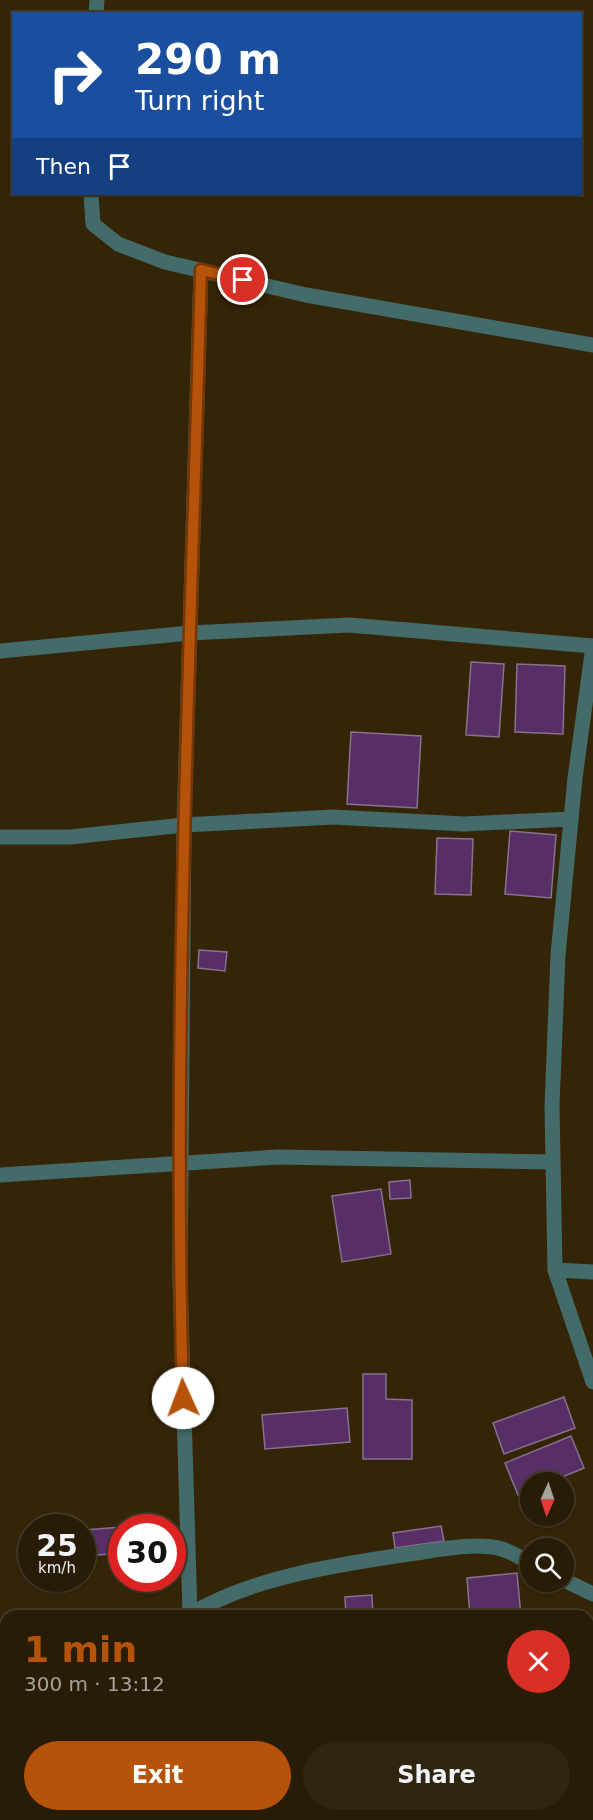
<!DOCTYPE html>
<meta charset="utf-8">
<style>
body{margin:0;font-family:"DejaVu Sans",sans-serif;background:#302510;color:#f1f3f6;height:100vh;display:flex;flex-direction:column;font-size:22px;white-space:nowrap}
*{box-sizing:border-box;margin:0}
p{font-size:20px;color:#a5a19b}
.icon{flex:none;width:33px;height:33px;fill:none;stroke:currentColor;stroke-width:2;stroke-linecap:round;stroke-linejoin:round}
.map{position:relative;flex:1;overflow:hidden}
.sheet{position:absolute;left:0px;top:1610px;width:594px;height:212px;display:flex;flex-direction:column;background:#281c06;border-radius:18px 18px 0 0;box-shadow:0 2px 4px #0004,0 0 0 2px #443a28}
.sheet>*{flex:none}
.banner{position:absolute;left:12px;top:12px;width:570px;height:183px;border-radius:0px;box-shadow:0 2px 4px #0004,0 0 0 2px #443a28;background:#1a4fa0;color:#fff;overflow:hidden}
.needle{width:39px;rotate:183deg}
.fabs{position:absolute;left:520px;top:1472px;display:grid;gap:12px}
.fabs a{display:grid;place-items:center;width:54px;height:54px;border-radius:50%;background:#281c06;box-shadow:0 2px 4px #0004,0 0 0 2px #443a28;font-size:30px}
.speed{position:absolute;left:18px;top:1514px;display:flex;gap:12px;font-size:30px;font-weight:700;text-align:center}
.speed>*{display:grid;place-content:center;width:78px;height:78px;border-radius:50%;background:#281c06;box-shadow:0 2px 4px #0004,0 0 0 2px #443a28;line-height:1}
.speed small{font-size:15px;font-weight:400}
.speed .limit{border:9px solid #d22;background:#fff;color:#111}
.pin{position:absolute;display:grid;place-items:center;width:51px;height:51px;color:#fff;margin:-26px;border:3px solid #fff;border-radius:50%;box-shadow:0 2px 6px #0007}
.me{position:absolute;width:66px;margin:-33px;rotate:358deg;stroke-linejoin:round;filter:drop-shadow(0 0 4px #0008)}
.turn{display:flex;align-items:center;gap:21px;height:126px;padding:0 24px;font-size:27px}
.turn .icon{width:78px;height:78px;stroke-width:2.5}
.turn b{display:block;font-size:42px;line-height:51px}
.then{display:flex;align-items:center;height:57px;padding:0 24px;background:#0003;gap:12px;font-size:22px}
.round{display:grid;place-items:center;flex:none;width:63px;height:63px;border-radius:32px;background:#302510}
.headline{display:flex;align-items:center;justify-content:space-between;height:102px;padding:0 24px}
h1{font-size:36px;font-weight:700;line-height:45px;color:#b45309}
.cta{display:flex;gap:12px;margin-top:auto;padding:12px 24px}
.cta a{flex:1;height:69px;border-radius:36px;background:#b45309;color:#fff;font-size:24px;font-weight:700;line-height:69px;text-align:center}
.cta a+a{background:#302510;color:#f1f3f6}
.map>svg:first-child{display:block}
.water{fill:#031625;stroke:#4e585d;stroke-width:1.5}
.building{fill:#572e65;stroke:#87728e;stroke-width:1.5}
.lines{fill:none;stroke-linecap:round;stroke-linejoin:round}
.street{stroke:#436b69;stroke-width:15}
.route-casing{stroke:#753606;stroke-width:15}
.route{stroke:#b45309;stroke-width:10}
</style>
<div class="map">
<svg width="593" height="1820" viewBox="0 0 593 1820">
<rect width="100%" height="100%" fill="#352508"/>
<!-- water -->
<polygon class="water" points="6,1742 6,1815 437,1815 436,1820 0,1820 0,1746"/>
<!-- building -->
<g class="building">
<polygon points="471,662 504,664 499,737 466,735"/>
<polygon points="517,664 565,666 563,734 515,732"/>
<polygon points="351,732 421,736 417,808 347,804"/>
<polygon points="510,831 556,835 551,898 505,894"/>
<polygon points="437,838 473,839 471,895 435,894"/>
<polygon points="199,950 227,952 225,971 198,968"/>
<polygon points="410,1180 411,1198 390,1199 389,1182"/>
<polygon points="381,1189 391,1254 342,1262 332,1196"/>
<polygon points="363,1374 386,1374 386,1399 412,1400 412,1459 363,1459"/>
<polygon points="564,1397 575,1428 504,1454 493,1423"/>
<polygon points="347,1408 350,1442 265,1449 262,1415"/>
<polygon points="571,1436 584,1468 550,1482 531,1482 531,1490 518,1495 505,1463"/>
<polygon points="441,1526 444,1541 395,1548 393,1533"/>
<polygon points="122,1527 122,1553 86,1556 84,1530"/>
<polygon points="517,1573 521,1616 470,1616 467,1578"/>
<polygon points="372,1595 373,1616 346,1616 345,1597"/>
</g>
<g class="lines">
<!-- street -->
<g class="street">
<polyline points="96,14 97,0"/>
<polyline points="91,194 93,224 118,244 165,262 306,295 593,345"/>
<polyline points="593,646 575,778 558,955 552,1106 555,1270 593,1382"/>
<polyline points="0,651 190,633 349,625 593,646"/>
<polyline points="0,837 70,837 184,825 333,817 464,824 571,819"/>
<polyline points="0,1175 278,1157 553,1162"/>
<polyline points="555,1270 593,1272"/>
<polyline points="564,1580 593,1594"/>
<polyline points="190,1614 180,1279 184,825 201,270"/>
<path d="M188 1616C251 1576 343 1564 416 1553 442 1549 476 1542 502 1549 512 1552 522 1559 531 1563"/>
<polyline points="0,1722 6,1720"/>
</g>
</g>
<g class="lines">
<defs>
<path id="route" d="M183 1398C172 1023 191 646 201 270L243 280"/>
</defs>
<!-- route casing -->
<use href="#route" class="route-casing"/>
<!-- route -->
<use href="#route" class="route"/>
</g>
</svg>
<div class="fabs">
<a><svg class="needle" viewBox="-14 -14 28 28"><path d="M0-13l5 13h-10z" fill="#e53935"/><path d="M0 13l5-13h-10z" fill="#a5a19b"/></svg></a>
<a><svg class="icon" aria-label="search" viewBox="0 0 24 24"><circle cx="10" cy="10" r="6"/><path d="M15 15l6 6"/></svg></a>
</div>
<div class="speed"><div>25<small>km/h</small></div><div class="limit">30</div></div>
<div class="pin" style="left:243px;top:280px;background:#d93025"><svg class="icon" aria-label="arrive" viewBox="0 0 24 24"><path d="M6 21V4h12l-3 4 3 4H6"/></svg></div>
<svg class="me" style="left:183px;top:1398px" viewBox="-20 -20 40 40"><circle r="19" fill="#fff"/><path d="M0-13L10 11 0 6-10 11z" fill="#b45309"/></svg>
<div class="banner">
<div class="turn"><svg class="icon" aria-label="right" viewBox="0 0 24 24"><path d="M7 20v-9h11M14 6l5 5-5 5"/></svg><div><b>290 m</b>Turn right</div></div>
<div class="then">Then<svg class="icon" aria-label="arrive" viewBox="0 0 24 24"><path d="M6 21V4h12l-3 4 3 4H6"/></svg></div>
</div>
<section class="sheet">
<div class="headline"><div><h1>1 min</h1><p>300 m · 13:12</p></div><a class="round" style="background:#d93025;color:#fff"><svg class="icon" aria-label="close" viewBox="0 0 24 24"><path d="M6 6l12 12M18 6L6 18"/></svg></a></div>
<div class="cta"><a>Exit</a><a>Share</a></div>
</section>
</div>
